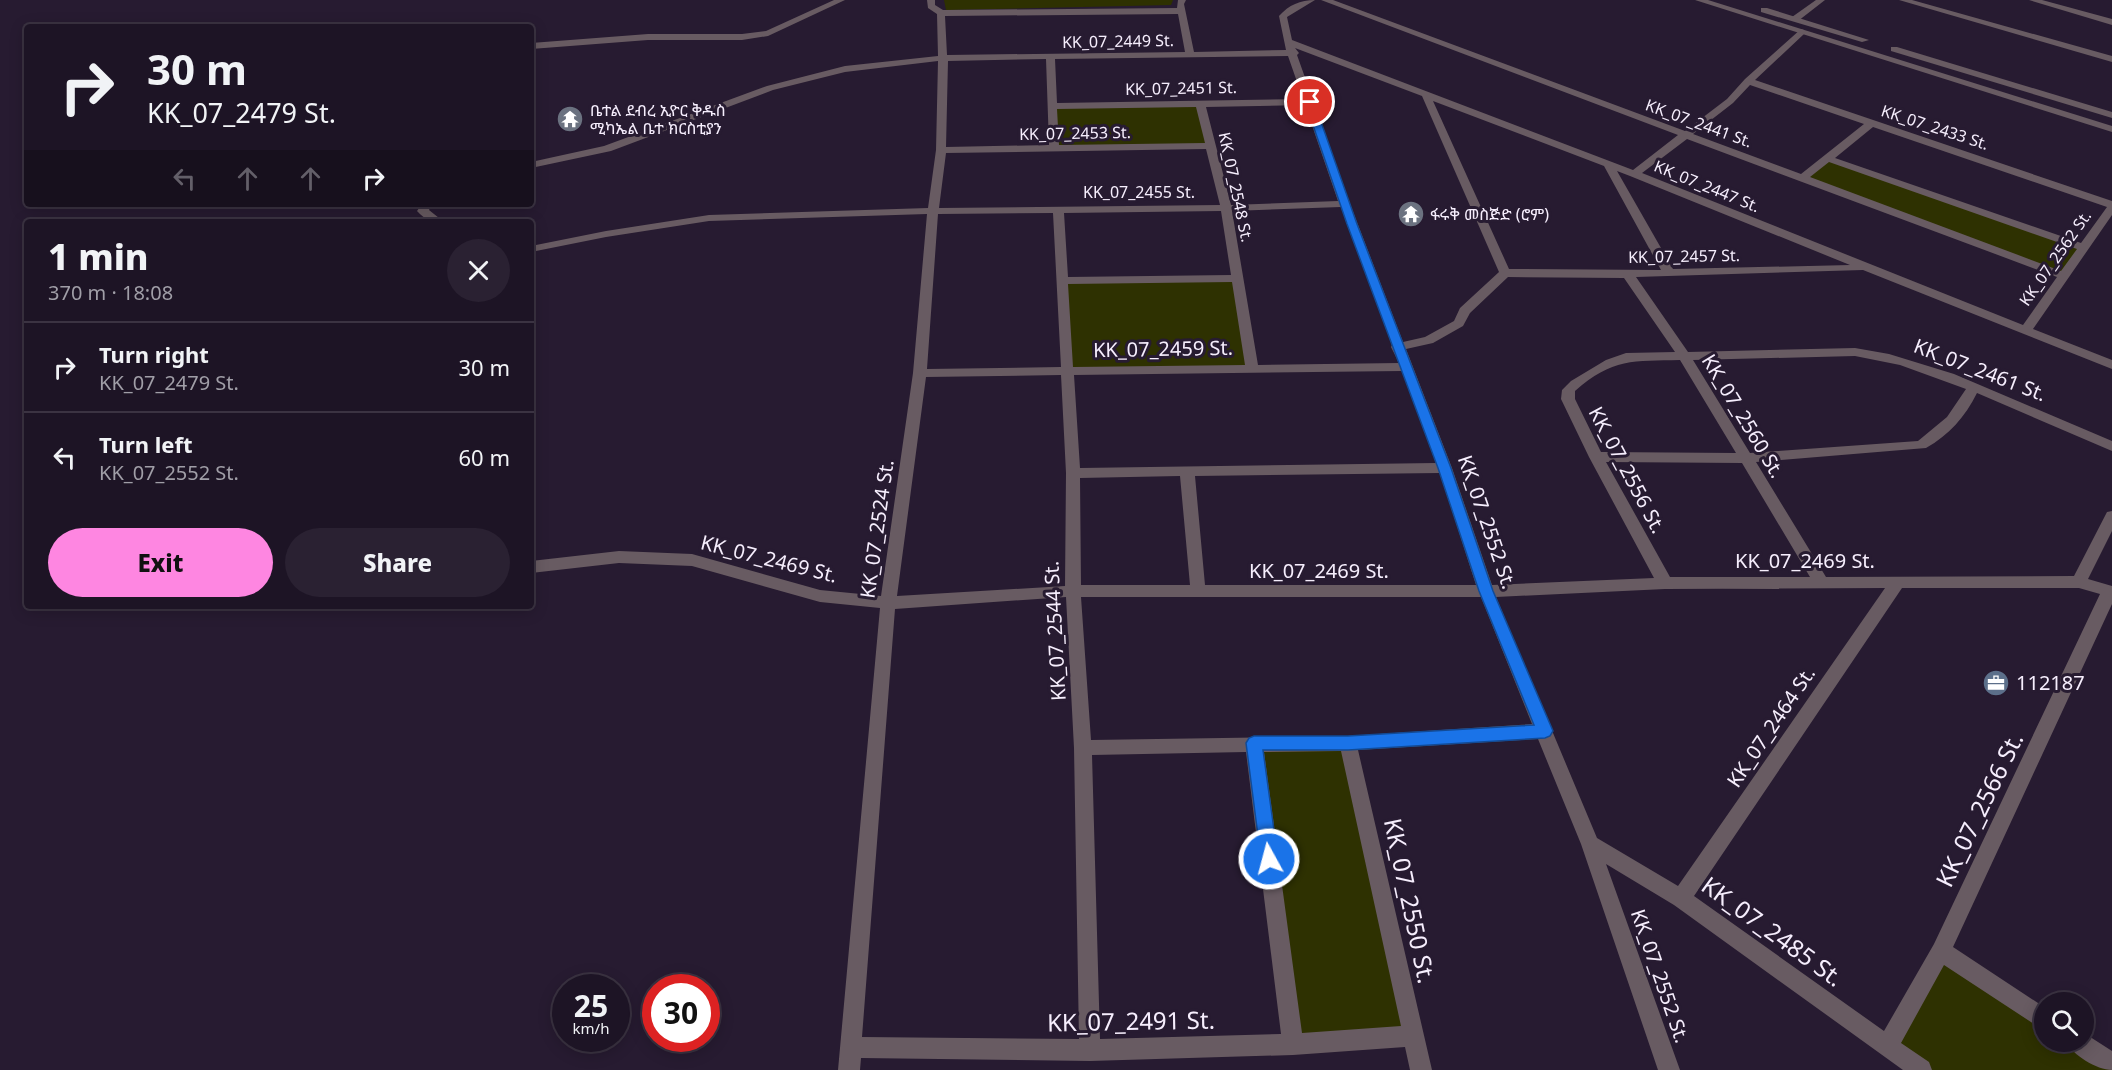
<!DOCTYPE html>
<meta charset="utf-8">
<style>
body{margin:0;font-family:"Noto Sans","Noto Sans Ethiopic",sans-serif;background:#2a2132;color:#f1f3f6;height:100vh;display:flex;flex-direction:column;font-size:22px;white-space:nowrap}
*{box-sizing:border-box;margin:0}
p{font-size:20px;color:#a09ea7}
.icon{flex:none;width:33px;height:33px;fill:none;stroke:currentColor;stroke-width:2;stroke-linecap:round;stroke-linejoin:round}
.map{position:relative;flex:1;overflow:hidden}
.side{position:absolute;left:24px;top:219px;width:510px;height:390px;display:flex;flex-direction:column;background:#1d1425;border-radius:6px;box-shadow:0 3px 15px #0003,0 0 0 2px #3b3342}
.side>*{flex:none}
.guide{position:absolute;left:24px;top:24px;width:510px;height:183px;border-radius:6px;box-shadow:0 3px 15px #0003,0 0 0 2px #3b3342;background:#1d1425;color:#f1f3f6;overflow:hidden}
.controls{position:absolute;left:2034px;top:992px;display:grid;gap:12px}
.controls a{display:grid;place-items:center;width:60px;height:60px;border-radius:50%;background:#1d1425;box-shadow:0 3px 15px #0003,0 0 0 2px #3b3342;font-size:30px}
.speed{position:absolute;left:552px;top:974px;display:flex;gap:12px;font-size:30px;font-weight:700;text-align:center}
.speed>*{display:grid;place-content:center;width:78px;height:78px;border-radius:50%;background:#1d1425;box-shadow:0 3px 15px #0003,0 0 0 2px #3b3342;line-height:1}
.speed small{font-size:15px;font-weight:400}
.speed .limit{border:9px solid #d22;background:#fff;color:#111}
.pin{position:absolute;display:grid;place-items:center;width:51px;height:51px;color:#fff;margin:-26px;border:3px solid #fff;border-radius:50%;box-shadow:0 2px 6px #0007}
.me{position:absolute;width:66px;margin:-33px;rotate:353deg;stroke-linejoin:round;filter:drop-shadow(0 0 4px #0008)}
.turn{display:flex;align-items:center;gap:21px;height:126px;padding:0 24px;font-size:27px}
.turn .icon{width:78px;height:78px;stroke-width:2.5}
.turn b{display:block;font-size:42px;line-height:51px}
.lanes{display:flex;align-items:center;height:57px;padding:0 24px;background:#0003;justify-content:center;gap:30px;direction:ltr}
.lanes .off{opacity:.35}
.round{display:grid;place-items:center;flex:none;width:63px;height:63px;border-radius:32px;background:#2a2132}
.headline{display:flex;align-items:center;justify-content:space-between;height:102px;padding:0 24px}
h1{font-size:36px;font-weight:800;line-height:45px}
.cta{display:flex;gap:12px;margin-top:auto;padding:12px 24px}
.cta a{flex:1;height:69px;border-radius:36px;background:#fe86e1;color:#111;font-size:24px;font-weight:800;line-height:69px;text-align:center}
.cta a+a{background:#2a2132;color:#f1f3f6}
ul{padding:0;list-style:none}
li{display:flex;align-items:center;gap:18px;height:90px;padding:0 24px;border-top:2px solid #3b3342}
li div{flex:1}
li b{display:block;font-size:22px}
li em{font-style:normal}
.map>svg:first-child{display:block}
.green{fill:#2e3101}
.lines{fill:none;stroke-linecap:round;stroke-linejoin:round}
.minor{fill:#685b62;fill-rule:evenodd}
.tertiary{fill:#685b62;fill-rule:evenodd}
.route{fill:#1a73e8;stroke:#114b97;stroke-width:1.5}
.labels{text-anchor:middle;stroke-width:6;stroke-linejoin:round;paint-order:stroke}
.far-street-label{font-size:16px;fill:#f6eefd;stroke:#271b31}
.far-poi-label{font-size:16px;fill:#f6eefd;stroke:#271b31;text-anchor:start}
.street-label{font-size:20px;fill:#f6eefd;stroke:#271b31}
.poi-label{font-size:20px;fill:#f6eefd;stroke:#271b31;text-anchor:start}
.near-street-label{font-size:24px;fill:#f6eefd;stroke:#271b31}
</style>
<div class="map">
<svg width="2112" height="1070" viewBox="0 0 2112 1070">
<rect width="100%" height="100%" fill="#271b31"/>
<!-- green -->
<g class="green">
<polygon points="944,0 1173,0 1171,5 946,10"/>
<polygon points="1200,103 1210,146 1054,148 1053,106"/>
<polygon points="1826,158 2082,247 2062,275 1803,178"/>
<polygon points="1237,278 1252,368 1066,370 1061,281"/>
<polygon points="1254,743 1348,743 1413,1036 1293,1044"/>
<polygon points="1941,951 2044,1012 2044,1041 2084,1041 2084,1035 2112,1052 2112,1070 1921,1070 1887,1046"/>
</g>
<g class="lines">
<!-- minor -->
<g class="minor">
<polygon points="834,0 845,0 768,36 742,40 648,40 531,49 531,43 648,34 742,34 766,31"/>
<path d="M927 0H935V5L943 10 1177 8 1178 0H1186L1184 4 1194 52 1286 50 1279 16C1289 5 1300 0 1315 0L1287 17 1292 40 1633 170 1678 135 1321 0H1333L1685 131 1727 99 1745 79 1801 29 1804 30V34L1755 80 2112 201V215L2033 329 2112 360V369L1863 270 1636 277 1688 352 1855 348 1889 354 1954 374 2112 441V451L1977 393C1965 417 1949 435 1926 448L1756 462 1826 577 2074 576 2107 512 2112 511V531L2088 579 2112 586V604L1953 947 2044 1007V1029L2037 1026 1944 965 1901 1043 1929 1062 1932 1070H1903L1674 905 1606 864 1680 1070H1658L1581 844 1538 739 1358 750 1432 1070H1410L1405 1047 1293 1055 1090 1061 861 1058 860 1070H838L880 608 820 602 692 566 619 563 531 573V561L619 551 692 554 820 590 881 596 913 373 927 214 709 221 606 237 531 252V246L606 231 709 215 928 208 936 150 938 61 845 72 773 90 611 151 531 168V162L604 146 767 86 845 66 938 56 937 14 928 8ZM1178 14 1185 52 947 55 945 16ZM1295 48 1422 96 1499 272 1460 308 1454 321 1425 337 1403 342 1350 204 1297 55 1299 53ZM1288 56 1303 99 1057 103 1055 59ZM1046 59 1049 145 946 147 948 61ZM1750 85 1864 124 1801 174 1693 134 1733 103ZM1433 101 1604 166 1661 270 1509 269ZM1305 105 1338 201 1231 205 1206 107ZM1196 107 1205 143 1059 145 1057 109ZM1873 127 2107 207 2081 243 1835 158ZM1687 139 2057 277 2023 325 1642 173ZM1206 149 1220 205 939 208 946 153ZM1829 162 2077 249 2061 271 1810 177ZM1617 171 1630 176 1850 265 1673 269ZM1341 207 1392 345 1391 347 1399 363 1258 365 1232 211ZM1221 211 1231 275 1068 277 1064 213ZM1053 213 1061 367 927 369 938 214ZM1508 277 1624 278 1675 352 1626 353 1606 360 1571 381 1562 390 1561 399 1589 457 1654 578 1492 585 1452 468 1406 349 1433 343 1463 326 1470 313ZM1232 282 1245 365 1073 367 1068 284ZM1855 356 1900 365 1966 389 1947 417 1918 441 1750 453 1693 360ZM1680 360 1736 453 1601 452 1575 399V391C1612 358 1634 361 1680 360ZM1402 371 1436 463 1080 468 1074 375ZM1061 375 1066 473 1065 586 897 596 926 377ZM1606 462 1742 463 1810 577H1670ZM1440 473 1476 585H1205L1195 476ZM1180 476 1190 585H1081L1080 478ZM1885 588 1678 886 1597 838 1496 597 1665 589ZM1902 588H2079L2100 594 1934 944 1884 1031 1694 896ZM1066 597 1074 748 1079 1039 862 1037 895 609ZM1081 597H1481L1532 724 1348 736 1091 740ZM1341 751 1401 1026 1302 1033 1264 752ZM1246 752 1281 1034 1100 1039 1092 755Z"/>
<polygon points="1816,0 1825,0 1798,21 1792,21 1792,17"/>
<polygon points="1899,0 1912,0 2112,56 2112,62"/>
<polygon points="2029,0 2042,0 2112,19 2112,25"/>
<path d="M422 204H432L429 210 444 222C432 222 425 220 417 211Z"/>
<path d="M2084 1033 2112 1051V1070C2097 1070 2072 1055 2066 1041H2084Z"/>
</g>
<!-- tertiary -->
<g class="tertiary">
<polygon points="1695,0 1708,0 2112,126 2112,132"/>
<polygon points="1761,8 1767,8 1869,40 1862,42 1761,12"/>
<polygon points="1891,47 1897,47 2112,112 2112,118 1891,51"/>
</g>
</g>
<!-- route -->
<polygon class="route" points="1310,99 1314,102 1357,224 1451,468 1493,591 1553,731 1550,736 1545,738 1348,750 1263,750 1278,859 1275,865 1269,867 1263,865 1261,859 1246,743 1249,738 1254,736 1348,736 1534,725 1479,591 1438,468 1347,224 1305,102"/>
<!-- icons -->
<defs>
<symbol id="temple-disc" viewBox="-11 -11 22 22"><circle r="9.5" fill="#6b7280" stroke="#271b31"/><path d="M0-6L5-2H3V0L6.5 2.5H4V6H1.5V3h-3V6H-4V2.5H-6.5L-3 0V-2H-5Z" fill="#fff"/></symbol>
<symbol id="office-disc" viewBox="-11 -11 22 22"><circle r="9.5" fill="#5c6f8a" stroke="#271b31"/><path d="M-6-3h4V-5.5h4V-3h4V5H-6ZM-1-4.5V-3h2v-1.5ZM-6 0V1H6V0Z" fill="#fff"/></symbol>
</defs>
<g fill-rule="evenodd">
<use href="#temple-disc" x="555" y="104" width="30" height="30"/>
<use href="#temple-disc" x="1396" y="199" width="30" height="30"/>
<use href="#office-disc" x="1981" y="668" width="30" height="30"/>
</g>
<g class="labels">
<!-- far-street labels -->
<g class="far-street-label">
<text transform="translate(1118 41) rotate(-1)" y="6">KK_07_2449 St.</text>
<text transform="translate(1181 88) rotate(-1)" y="6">KK_07_2451 St.</text>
<text transform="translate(1699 123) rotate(20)" y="6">KK_07_2441 St.</text>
<text transform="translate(1935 127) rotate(18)" y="6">KK_07_2433 St.</text>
<text transform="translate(1075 133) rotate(-1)" y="6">KK_07_2453 St.</text>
<text transform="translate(1707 186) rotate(22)" y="6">KK_07_2447 St.</text>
<text transform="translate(1236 187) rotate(78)" y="6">KK_07_2548 St.</text>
<text x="1139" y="198">KK_07_2455 St.</text>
<text transform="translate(1684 256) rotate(-1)" y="6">KK_07_2457 St.</text>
<text transform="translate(2055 258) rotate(-55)" y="6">KK_07_2562 St.</text>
</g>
<!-- far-poi labels -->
<g class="far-poi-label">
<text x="590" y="116">ቤተል ደብረ ኢዮር ቅዱስ<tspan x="590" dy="18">ሚካኤል ቤተ ክርስቲያን</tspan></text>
<text x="1430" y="220">ፋሩቅ መስጅድ (ሮም)</text>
</g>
<!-- street labels -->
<g class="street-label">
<text transform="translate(1163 349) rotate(-1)" y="7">KK_07_2459 St.</text>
<text transform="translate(1980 370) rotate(21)" y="7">KK_07_2461 St.</text>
<text transform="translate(1743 416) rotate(59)" y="7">KK_07_2560 St.</text>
<text transform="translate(1627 470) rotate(62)" y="7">KK_07_2556 St.</text>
<text transform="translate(1487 522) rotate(71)" y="7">KK_07_2552 St.</text>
<text transform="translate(877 529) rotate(-82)" y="7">KK_07_2524 St.</text>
<text transform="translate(769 559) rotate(14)" y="7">KK_07_2469 St.</text>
<text x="1805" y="568">KK_07_2469 St.</text>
<text x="1319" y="578">KK_07_2469 St.</text>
<text transform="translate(1055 631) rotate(-93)" y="7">KK_07_2544 St.</text>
<text transform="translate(1771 727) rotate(-56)" y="7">KK_07_2464 St.</text>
<text transform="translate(1660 976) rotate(71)" y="7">KK_07_2552 St.</text>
</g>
<!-- poi labels -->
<g class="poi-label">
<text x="2016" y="690">112187</text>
</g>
<!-- near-street labels -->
<g class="near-street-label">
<text transform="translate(1980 810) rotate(-64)" y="8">KK_07_2566 St.</text>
<text transform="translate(1409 901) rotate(78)" y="8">KK_07_2550 St.</text>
<text transform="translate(1772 932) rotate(36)" y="8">KK_07_2485 St.</text>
<text transform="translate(1131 1022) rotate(-1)" y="8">KK_07_2491 St.</text>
</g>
</g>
</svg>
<div class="controls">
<a><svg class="icon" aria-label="search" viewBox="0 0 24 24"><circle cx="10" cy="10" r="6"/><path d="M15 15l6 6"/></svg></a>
</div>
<div class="speed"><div>25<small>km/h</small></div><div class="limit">30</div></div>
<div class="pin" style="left:1310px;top:102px;background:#d93025"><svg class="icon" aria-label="arrive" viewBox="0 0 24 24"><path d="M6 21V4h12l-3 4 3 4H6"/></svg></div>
<svg class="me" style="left:1269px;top:859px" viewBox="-20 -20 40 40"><circle r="17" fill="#1a73e8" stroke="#fff" stroke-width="3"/><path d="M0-11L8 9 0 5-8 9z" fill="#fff"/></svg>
<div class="guide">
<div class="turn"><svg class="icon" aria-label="right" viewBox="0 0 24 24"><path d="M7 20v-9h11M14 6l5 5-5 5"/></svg><div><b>30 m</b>KK_07_2479 St.</div></div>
<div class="lanes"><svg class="icon off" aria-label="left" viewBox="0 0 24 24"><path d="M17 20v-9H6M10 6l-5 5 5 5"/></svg><svg class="icon off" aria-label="ahead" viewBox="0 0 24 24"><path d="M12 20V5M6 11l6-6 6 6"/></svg><svg class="icon off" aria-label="ahead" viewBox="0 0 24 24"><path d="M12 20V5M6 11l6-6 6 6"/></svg><svg class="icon" aria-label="right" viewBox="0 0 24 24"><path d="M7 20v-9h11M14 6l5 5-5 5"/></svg></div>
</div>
<section class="side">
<div class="headline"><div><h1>1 min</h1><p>370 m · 18:08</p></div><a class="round"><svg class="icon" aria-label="close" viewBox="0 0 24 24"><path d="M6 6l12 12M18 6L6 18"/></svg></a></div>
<ul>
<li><svg class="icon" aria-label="right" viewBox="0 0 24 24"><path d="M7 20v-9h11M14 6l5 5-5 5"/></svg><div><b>Turn right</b><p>KK_07_2479 St.</p></div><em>30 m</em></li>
<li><svg class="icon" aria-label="left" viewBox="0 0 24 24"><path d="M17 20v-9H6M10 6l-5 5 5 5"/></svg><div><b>Turn left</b><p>KK_07_2552 St.</p></div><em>60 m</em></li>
</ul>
<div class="cta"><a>Exit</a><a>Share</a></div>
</section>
</div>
